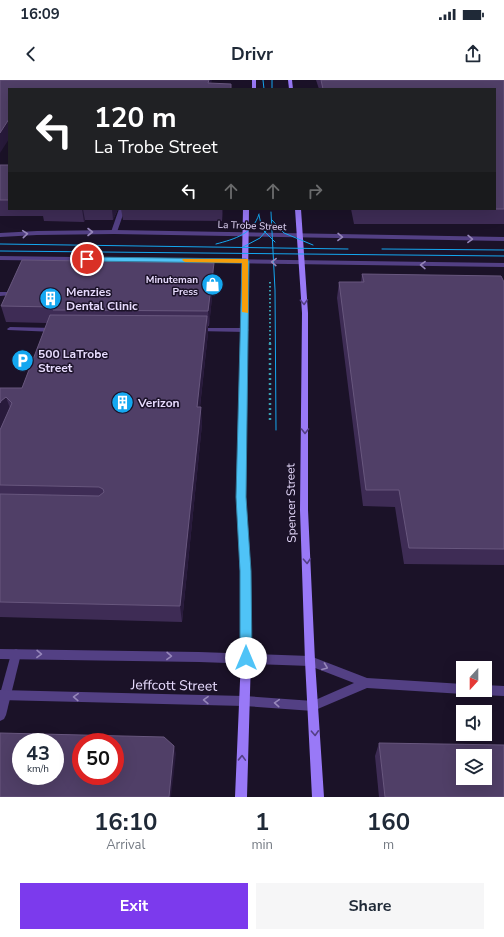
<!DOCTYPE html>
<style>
body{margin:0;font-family:"Nunito Sans",sans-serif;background:#f6f6f7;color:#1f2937;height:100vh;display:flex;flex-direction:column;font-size:15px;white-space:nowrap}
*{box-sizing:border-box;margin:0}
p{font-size:13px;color:#747a83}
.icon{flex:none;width:22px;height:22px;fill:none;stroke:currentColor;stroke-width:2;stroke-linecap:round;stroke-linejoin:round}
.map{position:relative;height:717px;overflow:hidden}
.drawer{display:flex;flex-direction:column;background:#fff;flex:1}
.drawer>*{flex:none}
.guide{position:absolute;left:8px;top:8px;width:488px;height:122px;border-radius:0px;box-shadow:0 4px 16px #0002;background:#202124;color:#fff;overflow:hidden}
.needle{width:26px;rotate:201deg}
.tools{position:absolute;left:456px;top:581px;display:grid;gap:8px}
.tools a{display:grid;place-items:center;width:36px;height:36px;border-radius:0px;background:#fff;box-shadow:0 4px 16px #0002;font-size:20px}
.speed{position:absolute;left:12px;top:653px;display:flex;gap:8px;font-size:20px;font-weight:700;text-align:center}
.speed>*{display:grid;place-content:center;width:52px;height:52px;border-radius:50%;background:#fff;box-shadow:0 4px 16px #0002;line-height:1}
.speed small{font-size:10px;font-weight:400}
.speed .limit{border:6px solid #d22;background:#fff;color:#111}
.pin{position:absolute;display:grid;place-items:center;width:34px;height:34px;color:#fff;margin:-17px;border:2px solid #fff;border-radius:50%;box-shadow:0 1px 4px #0007}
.me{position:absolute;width:44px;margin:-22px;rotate:0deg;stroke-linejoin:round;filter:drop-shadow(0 0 3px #0008)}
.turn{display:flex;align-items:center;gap:14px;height:84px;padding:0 20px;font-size:18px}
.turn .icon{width:52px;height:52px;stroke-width:2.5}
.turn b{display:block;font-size:28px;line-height:34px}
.lanes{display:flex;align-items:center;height:38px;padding:0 20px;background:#0003;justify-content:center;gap:20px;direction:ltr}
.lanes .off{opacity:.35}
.eta{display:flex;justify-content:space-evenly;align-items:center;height:68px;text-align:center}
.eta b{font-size:24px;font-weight:700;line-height:28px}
.button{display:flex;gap:8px;margin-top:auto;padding:8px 20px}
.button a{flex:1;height:46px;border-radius:0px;background:#7c3aed;color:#fff;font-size:16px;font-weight:700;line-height:46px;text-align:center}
.button a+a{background:#f6f6f7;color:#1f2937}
.status{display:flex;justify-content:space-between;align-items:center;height:28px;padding:0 20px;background:#fff;direction:ltr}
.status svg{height:11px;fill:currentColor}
header{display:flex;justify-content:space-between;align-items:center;height:52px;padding:0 20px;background:#fff;font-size:18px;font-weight:700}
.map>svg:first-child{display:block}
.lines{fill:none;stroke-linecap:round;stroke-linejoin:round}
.path-far1{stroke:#389fb4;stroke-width:2;stroke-dasharray:1.5 2.5;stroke-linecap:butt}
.path{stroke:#389fb4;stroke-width:2.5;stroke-dasharray:2 3;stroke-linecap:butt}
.service{fill:#534084;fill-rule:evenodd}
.minor{fill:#534084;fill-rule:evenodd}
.tertiary{fill:#534084;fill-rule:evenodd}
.secondary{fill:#9979f7;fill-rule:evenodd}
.tram{stroke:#14a7f0;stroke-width:1}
.wall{fill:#3e2c55}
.shaded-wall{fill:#281a3b}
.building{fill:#503f67;stroke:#68577e;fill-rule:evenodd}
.oneway{stroke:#9686ba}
.oneway2{stroke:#544085}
.route{fill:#4fc3f7;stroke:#337fa1}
.slow{fill:#f59e0b}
.labels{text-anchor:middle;stroke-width:3;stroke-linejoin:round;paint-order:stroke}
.far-street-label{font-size:10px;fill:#e7dbfd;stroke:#1b1228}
.far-poi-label{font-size:10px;font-weight:bold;fill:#e7dbfd;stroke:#1b1228;text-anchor:end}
.poi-label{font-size:12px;font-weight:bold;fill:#e7dbfd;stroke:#1b1228;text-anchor:start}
.street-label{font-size:12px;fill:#e7dbfd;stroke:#1b1228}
.near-street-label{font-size:14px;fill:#e7dbfd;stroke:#1b1228}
</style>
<div class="status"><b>16:09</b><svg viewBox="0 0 49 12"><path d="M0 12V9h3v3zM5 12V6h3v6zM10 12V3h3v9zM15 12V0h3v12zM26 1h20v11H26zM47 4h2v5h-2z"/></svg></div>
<header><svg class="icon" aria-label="back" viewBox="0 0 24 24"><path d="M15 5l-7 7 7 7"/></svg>Drivr<svg class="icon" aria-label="share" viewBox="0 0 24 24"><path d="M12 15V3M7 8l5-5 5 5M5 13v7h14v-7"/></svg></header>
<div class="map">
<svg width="504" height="717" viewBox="0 0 504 717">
<rect width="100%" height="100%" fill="#1b1228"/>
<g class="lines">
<!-- path-far1 -->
<polyline class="path-far1" points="270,202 270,264"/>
<!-- path -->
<polyline class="path" points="270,263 270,343"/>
<!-- service -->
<g class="service">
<polygon points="119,129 125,129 117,152 112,153 111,152"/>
<polygon points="13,204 16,206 11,215 0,216 0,212 7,212 11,205"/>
<polygon points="10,247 55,248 58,250 55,252 8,250 7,249"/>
<polygon points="198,248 246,248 249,250 246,252 196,251 196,249"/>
<polygon points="16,569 20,571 21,574 6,635 4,639 0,641 0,614 11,574 12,571"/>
</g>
<!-- minor -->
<g class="minor">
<polygon points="0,569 199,572 310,576 367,598 463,604 463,610 468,610 467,613 463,614 367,608 313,631 244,626 0,620 0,610 244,616 313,621 354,603 310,586 199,582 0,579"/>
<polygon points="485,605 504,606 504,616 480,615 476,614 475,610 485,610"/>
</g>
<!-- tertiary -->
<g class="tertiary">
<polygon points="114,150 504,157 504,161 114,154 37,155 0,157 0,153 37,151"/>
<polygon points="0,176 504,183 504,187 0,180"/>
</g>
<!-- secondary -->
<g class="secondary">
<rect x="252" y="0" width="4" height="9"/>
<polygon points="288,0 292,0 293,9 289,9"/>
<polygon points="243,129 249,129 245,417 250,491 251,578 247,717 235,717 241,578 240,491 237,417"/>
<polygon points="295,129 301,129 308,233 308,430 315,581 324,717 312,717 305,581 300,430 302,233"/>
</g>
<!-- tram -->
<g class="tram">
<polyline points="263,0 264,9"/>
<polyline points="272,0 272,9"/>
<polyline points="271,132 275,210 276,350"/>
<polyline points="259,135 262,149 275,162"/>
<polyline points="272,140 284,153 313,165"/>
<polyline points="0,164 348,169"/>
<path d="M216 164C235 159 253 154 259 134"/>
<polyline points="243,167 260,158 267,150"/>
<polyline points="382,169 504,170"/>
<polyline points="0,171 504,176"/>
</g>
</g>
<!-- wall -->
<g class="wall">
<polygon points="316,0 504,0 504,144 354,144 351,129 495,129 495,9 319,9"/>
<polygon points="0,85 9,85 9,129 118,129 113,140 85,140 84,142 44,141 43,136 0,136"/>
<polygon points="121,129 223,129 222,141 123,140"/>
<polygon points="362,194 504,202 504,485 404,484 395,427 363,426 337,218 339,202 361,202"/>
<polygon points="214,198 209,246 208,246 208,253 200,327 202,344 182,542 0,537 0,308 22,308 47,243 6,242 1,226"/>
<polygon points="379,663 504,717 379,717 375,676"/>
</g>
<!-- shaded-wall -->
<g class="shaded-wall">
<polygon points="209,0 212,0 210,9 208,3"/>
<polygon points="9,39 9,59 0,73 0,53"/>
<polygon points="82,129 83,129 85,140 84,142"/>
<polygon points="112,129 118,129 113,140"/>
<polygon points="222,129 223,129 222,141"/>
<polygon points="214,183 214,198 209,246 208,231"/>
<polygon points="207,236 208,253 198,344 197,327"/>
<polygon points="6,317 12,334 0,355 0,323 1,321"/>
<polygon points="201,327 202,344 182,542 180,526"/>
<polygon points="174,666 176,674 171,717 169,717"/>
</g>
<!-- building -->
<g class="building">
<polygon points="0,0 209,0 208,3 231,4 231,9 9,9 9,39 0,53"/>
<polygon points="321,0 504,0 504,129 355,129 495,129 495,9 323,9"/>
<rect x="0" y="85" width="9" height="35"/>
<polygon points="22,180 214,183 208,231 53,230 54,227 1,226"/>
<polygon points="362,194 501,196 504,202 504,469 409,468 399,410 366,410 339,202 364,202"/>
<polygon points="50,235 207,236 197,327 201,327 180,526 0,522 0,414 99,416 104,412 103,409 99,407 0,405 0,350 12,323 6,317 1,321 0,323 0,308 22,308"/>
<path d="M0 653 164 657 174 666 169 717H0ZM21 662H55V696H21ZM81 662H115V696H81Z"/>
<path d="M379 663 504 665V717H385ZM463 676H485V698H463Z"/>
</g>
<!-- one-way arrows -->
<defs><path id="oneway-chevron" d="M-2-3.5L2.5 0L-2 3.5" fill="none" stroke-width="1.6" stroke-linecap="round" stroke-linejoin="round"/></defs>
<g class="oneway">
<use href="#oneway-chevron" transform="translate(90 152)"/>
<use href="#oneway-chevron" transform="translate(25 154) rotate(-5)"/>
<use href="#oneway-chevron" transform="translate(340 157) rotate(1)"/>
<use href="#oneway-chevron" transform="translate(470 159) rotate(1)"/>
<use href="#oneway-chevron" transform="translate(274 182) rotate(-178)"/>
<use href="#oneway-chevron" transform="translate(423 185) rotate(-179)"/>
<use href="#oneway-chevron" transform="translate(39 574) rotate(1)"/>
<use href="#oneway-chevron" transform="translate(169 576) rotate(1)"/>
<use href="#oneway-chevron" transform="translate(325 587) rotate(21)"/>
<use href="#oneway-chevron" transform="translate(76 617) rotate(-178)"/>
<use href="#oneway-chevron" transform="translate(206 620) rotate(-179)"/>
<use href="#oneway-chevron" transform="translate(277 623) rotate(-176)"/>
</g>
<g class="oneway2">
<use href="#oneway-chevron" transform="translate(304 222) rotate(87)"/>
<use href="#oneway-chevron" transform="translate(305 351) rotate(90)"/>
<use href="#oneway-chevron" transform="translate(307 481) rotate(87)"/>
<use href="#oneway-chevron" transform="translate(315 653) rotate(87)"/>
<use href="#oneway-chevron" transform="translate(242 678) rotate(-88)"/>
</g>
<!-- route -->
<polygon class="route" points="87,177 246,179 249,181 246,417 251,491 252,578 250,582 246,583 241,582 240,578 240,491 236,417 242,183 85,181 85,178"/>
<!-- slow -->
<polygon class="slow" points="183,179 248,179 248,233 242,232 242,183 185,182 182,180"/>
<!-- icons -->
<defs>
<symbol id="shop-disc" viewBox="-11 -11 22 22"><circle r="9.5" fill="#14a7f0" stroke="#1b1228"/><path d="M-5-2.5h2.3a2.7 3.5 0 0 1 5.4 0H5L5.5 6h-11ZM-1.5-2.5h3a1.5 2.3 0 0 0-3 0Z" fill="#fff"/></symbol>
<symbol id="building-disc" viewBox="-11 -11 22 22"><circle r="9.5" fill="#14a7f0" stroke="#1b1228"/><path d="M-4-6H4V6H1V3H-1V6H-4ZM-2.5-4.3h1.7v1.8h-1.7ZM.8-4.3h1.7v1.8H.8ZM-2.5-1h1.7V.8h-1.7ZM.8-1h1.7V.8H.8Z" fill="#fff"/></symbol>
<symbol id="parking-disc" viewBox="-11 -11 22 22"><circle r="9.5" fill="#14a7f0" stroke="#1b1228"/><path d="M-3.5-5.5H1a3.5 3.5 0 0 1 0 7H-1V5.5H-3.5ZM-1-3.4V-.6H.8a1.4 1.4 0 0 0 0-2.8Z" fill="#fff"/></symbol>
</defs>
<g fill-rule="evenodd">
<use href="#shop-disc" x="200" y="192" width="25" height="25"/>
<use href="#building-disc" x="38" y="206" width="25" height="25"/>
<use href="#parking-disc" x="10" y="268" width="25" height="25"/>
<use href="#building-disc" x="110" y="310" width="25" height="25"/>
</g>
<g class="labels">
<!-- far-street labels -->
<g class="far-street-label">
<text transform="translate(252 145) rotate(2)" y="4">La Trobe Street</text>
</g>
<!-- far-poi labels -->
<g class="far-poi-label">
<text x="198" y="203">Minuteman<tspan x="198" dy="12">Press</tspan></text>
</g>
<!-- poi labels -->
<g class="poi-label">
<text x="66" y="216">Menzies<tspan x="66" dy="14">Dental Clinic</tspan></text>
<text x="38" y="278">500 LaTrobe<tspan x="38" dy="14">Street</tspan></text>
<text x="138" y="327">Verizon</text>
</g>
<!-- street labels -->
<g class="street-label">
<text transform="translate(291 423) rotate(-91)" y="4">Spencer Street</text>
</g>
<!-- near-street labels -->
<g class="near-street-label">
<text transform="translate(174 605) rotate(1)" y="5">Jeffcott Street</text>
</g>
</g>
</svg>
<div class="tools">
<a><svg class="needle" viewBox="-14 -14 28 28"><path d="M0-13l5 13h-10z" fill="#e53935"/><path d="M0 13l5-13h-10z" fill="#747a83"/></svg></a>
<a><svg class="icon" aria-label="sound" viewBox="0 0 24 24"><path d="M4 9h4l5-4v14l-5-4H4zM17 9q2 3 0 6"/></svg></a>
<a><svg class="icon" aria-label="layers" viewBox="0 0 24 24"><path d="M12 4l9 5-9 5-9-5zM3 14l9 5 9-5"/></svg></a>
</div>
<div class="speed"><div>43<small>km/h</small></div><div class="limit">50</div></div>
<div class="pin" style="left:87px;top:179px;background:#d93025"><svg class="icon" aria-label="arrive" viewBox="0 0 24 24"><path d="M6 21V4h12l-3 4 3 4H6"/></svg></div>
<svg class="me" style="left:246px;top:578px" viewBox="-20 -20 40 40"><circle r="19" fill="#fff"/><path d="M0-13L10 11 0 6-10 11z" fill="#4fc3f7"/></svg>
<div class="guide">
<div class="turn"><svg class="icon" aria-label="left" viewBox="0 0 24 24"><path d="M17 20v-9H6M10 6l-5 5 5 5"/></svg><div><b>120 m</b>La Trobe Street</div></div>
<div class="lanes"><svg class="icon" aria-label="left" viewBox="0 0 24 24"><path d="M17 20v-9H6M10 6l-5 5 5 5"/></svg><svg class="icon off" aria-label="ahead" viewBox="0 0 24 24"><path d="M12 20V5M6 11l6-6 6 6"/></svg><svg class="icon off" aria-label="ahead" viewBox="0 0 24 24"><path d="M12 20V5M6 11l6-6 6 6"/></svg><svg class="icon off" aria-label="right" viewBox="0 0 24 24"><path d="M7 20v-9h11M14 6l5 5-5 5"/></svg></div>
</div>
</div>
<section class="drawer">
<div class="eta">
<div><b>16:10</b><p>Arrival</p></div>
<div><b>1</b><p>min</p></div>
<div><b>160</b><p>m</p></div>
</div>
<div class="button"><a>Exit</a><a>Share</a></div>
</section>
